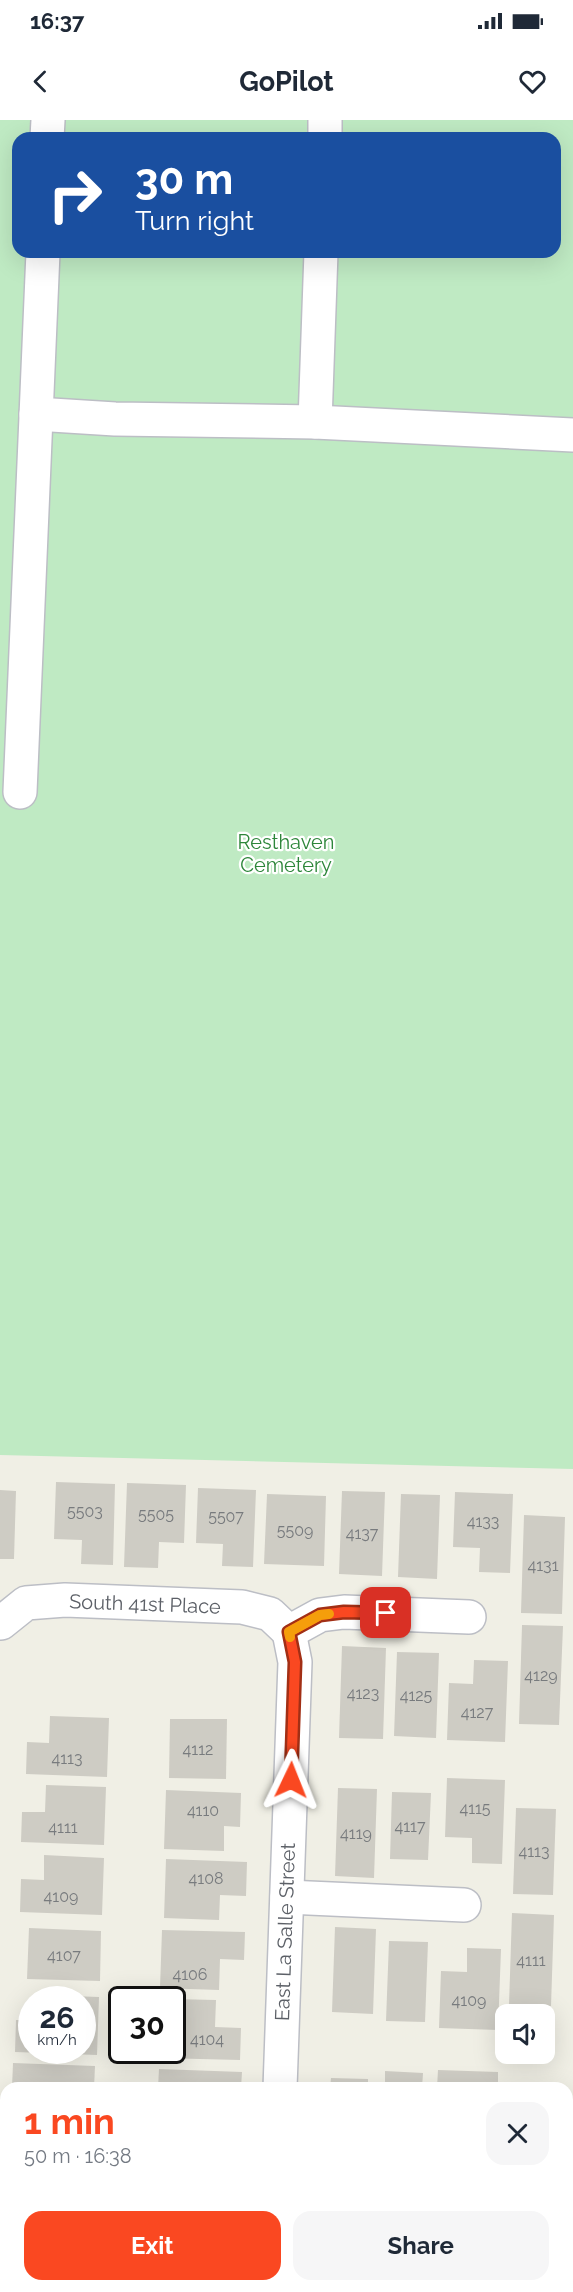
<!DOCTYPE html>
<meta charset="utf-8">
<style>
body{margin:0;font-family:Raleway,sans-serif;background:#f6f6f7;color:#1f2937;height:100vh;display:flex;flex-direction:column;font-size:22px;white-space:nowrap}
*{box-sizing:border-box;margin:0}
p{font-size:20px;color:#747a83}
.icon{flex:none;width:33px;height:33px;fill:none;stroke:currentColor;stroke-width:2;stroke-linecap:round;stroke-linejoin:round}
.map{position:relative;flex:1;overflow:hidden}
.side{position:absolute;left:0px;top:1962px;width:573px;height:210px;display:flex;flex-direction:column;background:#fff;border-radius:18px 18px 0 0;box-shadow:0 6px 24px #0002}
.side>*{flex:none}
.hud{position:absolute;left:12px;top:12px;width:549px;height:126px;border-radius:18px;box-shadow:0 6px 24px #0002;background:#1a4fa0;color:#fff;overflow:hidden}
.fabs{position:absolute;left:495px;top:1884px;display:grid;gap:12px}
.fabs a{display:grid;place-items:center;width:60px;height:60px;border-radius:12px;background:#fff;box-shadow:0 6px 24px #0002;font-size:30px}
.speed{position:absolute;left:18px;top:1866px;display:flex;gap:12px;font-size:30px;font-weight:700;text-align:center}
.speed>*{display:grid;place-content:center;width:78px;height:78px;border-radius:50%;background:#fff;box-shadow:0 6px 24px #0002;line-height:1}
.speed small{font-size:15px;font-weight:400}
.speed .limit{border:3px solid #111;border-radius:9px;background:#fff;color:#111}
.pin{position:absolute;display:grid;place-items:center;width:51px;height:51px;color:#fff;margin:-26px;border-radius:12px;box-shadow:0 3px 9px #0006}
.me{position:absolute;width:66px;margin:-33px;rotate:2deg;stroke-linejoin:round;filter:drop-shadow(0 0 4px #0008)}
.turn{display:flex;align-items:center;gap:21px;height:126px;padding:0 24px;font-size:27px}
.turn .icon{width:78px;height:78px;stroke-width:2.5}
.turn b{display:block;font-size:42px;line-height:51px}
.round{display:grid;place-items:center;flex:none;width:63px;height:63px;border-radius:18px;background:#f6f6f7}
.overview{display:flex;align-items:center;justify-content:space-between;height:102px;padding:0 24px}
h1{font-size:36px;font-weight:700;line-height:45px;color:#fa4821}
.button{display:flex;gap:12px;margin-top:auto;padding:12px 24px}
.button a{flex:1;height:69px;border-radius:18px;background:#fa4821;color:#fff;font-size:24px;font-weight:700;line-height:69px;text-align:center}
.button a+a{background:#f6f6f7;color:#1f2937}
.status{display:flex;justify-content:space-between;align-items:center;height:42px;padding:0 30px;background:#fff;direction:ltr}
.status svg{height:16px;fill:currentColor}
header{display:flex;justify-content:space-between;align-items:center;height:78px;padding:0 24px;background:#fff;font-size:27px;font-weight:700}
.map>svg:first-child{display:block}
.green{fill:#bfeac3;fill-rule:evenodd}
.building{fill:#ceccc4}
.lines{fill:none;stroke-linecap:round;stroke-linejoin:round}
.minor-casing{stroke:#bcbec5;stroke-width:36}
.minor{stroke:#fff;stroke-width:33}
.route-casing{stroke:#a22f15;stroke-width:15}
.route{stroke:#fa4821;stroke-width:10}
.slow{stroke:#f59e0b;stroke-width:10}
.labels{text-anchor:middle;stroke-width:4.5;stroke-linejoin:round;paint-order:stroke}
.number-label{font-size:16px;fill:#787b7e}
.park-label{font-size:20px;fill:#2d863a;stroke:#fff}
.street-label{font-size:20px;fill:#5c6067;stroke:#fff}
</style>
<div class="status"><b>16:37</b><svg viewBox="0 0 49 12"><path d="M0 12V9h3v3zM5 12V6h3v6zM10 12V3h3v9zM15 12V0h3v12zM26 1h20v11H26zM47 4h2v5h-2z"/></svg></div>
<header><svg class="icon" aria-label="back" viewBox="0 0 24 24"><path d="M15 5l-7 7 7 7"/></svg>GoPilot<svg class="icon" aria-label="heart" viewBox="0 0 24 24"><path d="M12 20l-8-8c-3-5 5-10 8-4 3-6 11-1 8 4z"/></svg></header>
<div class="map">
<svg width="573" height="2172" viewBox="0 0 573 2172">
<rect width="100%" height="100%" fill="#f0efe5"/>
<!-- green -->
<path class="green" d="M0 0H573V1349L0 1335ZM18 18H555V132H18Z"/>
<!-- building -->
<g class="building">
<polygon points="56,1362 115,1364 113,1445 81,1444 82,1420 54,1419"/>
<polygon points="127,1363 186,1365 184,1423 159,1422 158,1448 124,1447"/>
<polygon points="198,1368 256,1370 253,1447 222,1446 223,1424 196,1423"/>
<polygon points="0,1370 16,1371 14,1439 0,1439"/>
<polygon points="342,1371 385,1372 382,1456 339,1454"/>
<polygon points="455,1372 513,1374 510,1453 479,1452 480,1428 453,1427"/>
<polygon points="267,1374 326,1376 324,1446 264,1444"/>
<polygon points="401,1374 440,1375 437,1459 398,1457"/>
<polygon points="524,1395 565,1397 562,1494 521,1493"/>
<polygon points="522,1505 563,1506 559,1605 519,1604"/>
<polygon points="342,1526 386,1528 383,1619 339,1618"/>
<polygon points="397,1532 439,1533 436,1618 394,1616"/>
<polygon points="474,1540 508,1541 505,1622 447,1620 449,1563 473,1564"/>
<polygon points="50,1596 109,1598 107,1657 26,1654 27,1622 49,1623"/>
<polygon points="170,1599 227,1599 226,1659 169,1658"/>
<polygon points="447,1658 505,1660 502,1744 472,1743 472,1718 445,1717"/>
<polygon points="46,1665 106,1667 104,1725 21,1722 22,1692 45,1692"/>
<polygon points="338,1668 377,1669 374,1758 335,1756"/>
<polygon points="166,1670 241,1673 240,1707 224,1706 224,1731 164,1729"/>
<polygon points="392,1672 431,1673 428,1740 390,1739"/>
<polygon points="516,1688 556,1689 553,1775 513,1774"/>
<polygon points="44,1735 104,1738 102,1795 20,1792 21,1759 44,1760"/>
<polygon points="166,1739 247,1742 246,1776 220,1775 219,1800 164,1798"/>
<polygon points="512,1793 554,1795 551,1886 509,1885"/>
<polygon points="335,1807 376,1809 373,1894 332,1892"/>
<polygon points="29,1808 101,1811 100,1861 27,1859"/>
<polygon points="162,1810 245,1812 244,1840 220,1839 219,1870 160,1868"/>
<polygon points="389,1821 428,1822 425,1902 386,1901"/>
<polygon points="467,1828 501,1829 498,1910 439,1908 441,1851 467,1852"/>
<polygon points="41,1875 99,1877 97,1935 15,1932 16,1900 32,1900 32,1930 82,1930 82,1880 40,1880"/>
<polygon points="172,1879 216,1880 215,1907 241,1908 240,1940 160,1938 160,1930 172,1930"/>
<polygon points="13,1943 95,1946 94,1968 12,1968"/>
<polygon points="159,1949 242,1952 241,1968 158,1968"/>
<polygon points="438,1950 498,1952 498,1968 437,1968"/>
<polygon points="385,1951 423,1953 422,1968 385,1968"/>
<polygon points="331,1958 368,1959 368,1968 330,1968"/>
<rect x="32" y="2166" width="59" height="6"/>
<rect x="150" y="2166" width="82" height="6"/>
<rect x="324" y="2166" width="38" height="6"/>
<rect x="379" y="2166" width="42" height="6"/>
<rect x="433" y="2166" width="59" height="6"/>
<polygon points="504,2166 544,2166 544,2172 503,2172"/>
</g>
<g class="lines">
<defs>
<g id="minor">
<polyline points="47,18 48,0"/>
<polyline points="325,18 325,0"/>
<polyline points="36,294 115,299 315,302 573,315"/>
<polyline points="315,302 321,132"/>
<polyline points="20,672 43,132"/>
<polyline points="1,1503 26,1483 65,1480 242,1487 270,1494 289,1512"/>
<polyline points="289,1512 320,1495 344,1492 469,1497"/>
<polyline points="287,1777 464,1785"/>
<polyline points="280,1968 295,1542 289,1512"/>
<polyline points="273,2172 273,2166"/>
</g>
</defs>
<!-- minor casing -->
<use href="#minor" class="minor-casing"/>
<!-- minor -->
<use href="#minor" class="minor"/>
</g>
<g class="lines">
<defs>
<polyline id="route" points="291,1660 295,1542 289,1512 320,1495 344,1492 386,1493"/>
</defs>
<!-- route casing -->
<use href="#route" class="route-casing"/>
<!-- route -->
<use href="#route" class="route"/>
<!-- slow -->
<polyline class="slow" points="290,1517 289,1512 320,1495 329,1494"/>
</g>
<g class="labels">
<!-- number labels -->
<g class="number-label">
<text x="85" y="1397">5503</text>
<text x="156" y="1400">5505</text>
<text x="226" y="1402">5507</text>
<text x="483" y="1407">4133</text>
<text x="295" y="1416">5509</text>
<text x="362" y="1419">4137</text>
<text x="543" y="1451">4131</text>
<text x="541" y="1561">4129</text>
<text x="363" y="1579">4123</text>
<text x="416" y="1581">4125</text>
<text x="477" y="1598">4127</text>
<text x="198" y="1635">4112</text>
<text x="67" y="1644">4113</text>
<text x="475" y="1694">4115</text>
<text x="203" y="1696">4110</text>
<text x="410" y="1712">4117</text>
<text x="63" y="1713">4111</text>
<text x="356" y="1719">4119</text>
<text x="534" y="1737">4113</text>
<text x="206" y="1764">4108</text>
<text x="61" y="1782">4109</text>
<text x="64" y="1841">4107</text>
<text x="531" y="1846">4111</text>
<text x="190" y="1860">4106</text>
<text x="469" y="1886">4109</text>
<text x="207" y="1925">4104</text>
</g>
<!-- park labels -->
<g class="park-label">
<text x="286" y="729">Resthaven<tspan x="286" dy="23">Cemetery</tspan></text>
</g>
<!-- street labels -->
<g class="street-label">
<text transform="translate(145 1484) rotate(2)" y="7">South 41st Place</text>
<text transform="translate(285 1812) rotate(-88)" y="7">East La Salle Street</text>
</g>
</g>
</svg>
<div class="fabs">
<a><svg class="icon" aria-label="sound" viewBox="0 0 24 24"><path d="M4 9h4l5-4v14l-5-4H4zM17 9q2 3 0 6"/></svg></a>
</div>
<div class="speed"><div>26<small>km/h</small></div><div class="limit">30</div></div>
<div class="pin" style="left:386px;top:1493px;background:#d93025"><svg class="icon" aria-label="arrive" viewBox="0 0 24 24"><path d="M6 21V4h12l-3 4 3 4H6"/></svg></div>
<svg class="me" style="left:291px;top:1660px" viewBox="-20 -20 40 40"><path d="M0-17L14 15 0 8-14 15z" fill="#fa4821" stroke="#fff" stroke-width="4"/></svg>
<div class="hud">
<div class="turn"><svg class="icon" aria-label="right" viewBox="0 0 24 24"><path d="M7 20v-9h11M14 6l5 5-5 5"/></svg><div><b>30 m</b>Turn right</div></div>
</div>
<section class="side">
<div class="overview"><div><h1>1 min</h1><p>50 m · 16:38</p></div><a class="round"><svg class="icon" aria-label="close" viewBox="0 0 24 24"><path d="M6 6l12 12M18 6L6 18"/></svg></a></div>
<div class="button"><a>Exit</a><a>Share</a></div>
</section>
</div>
